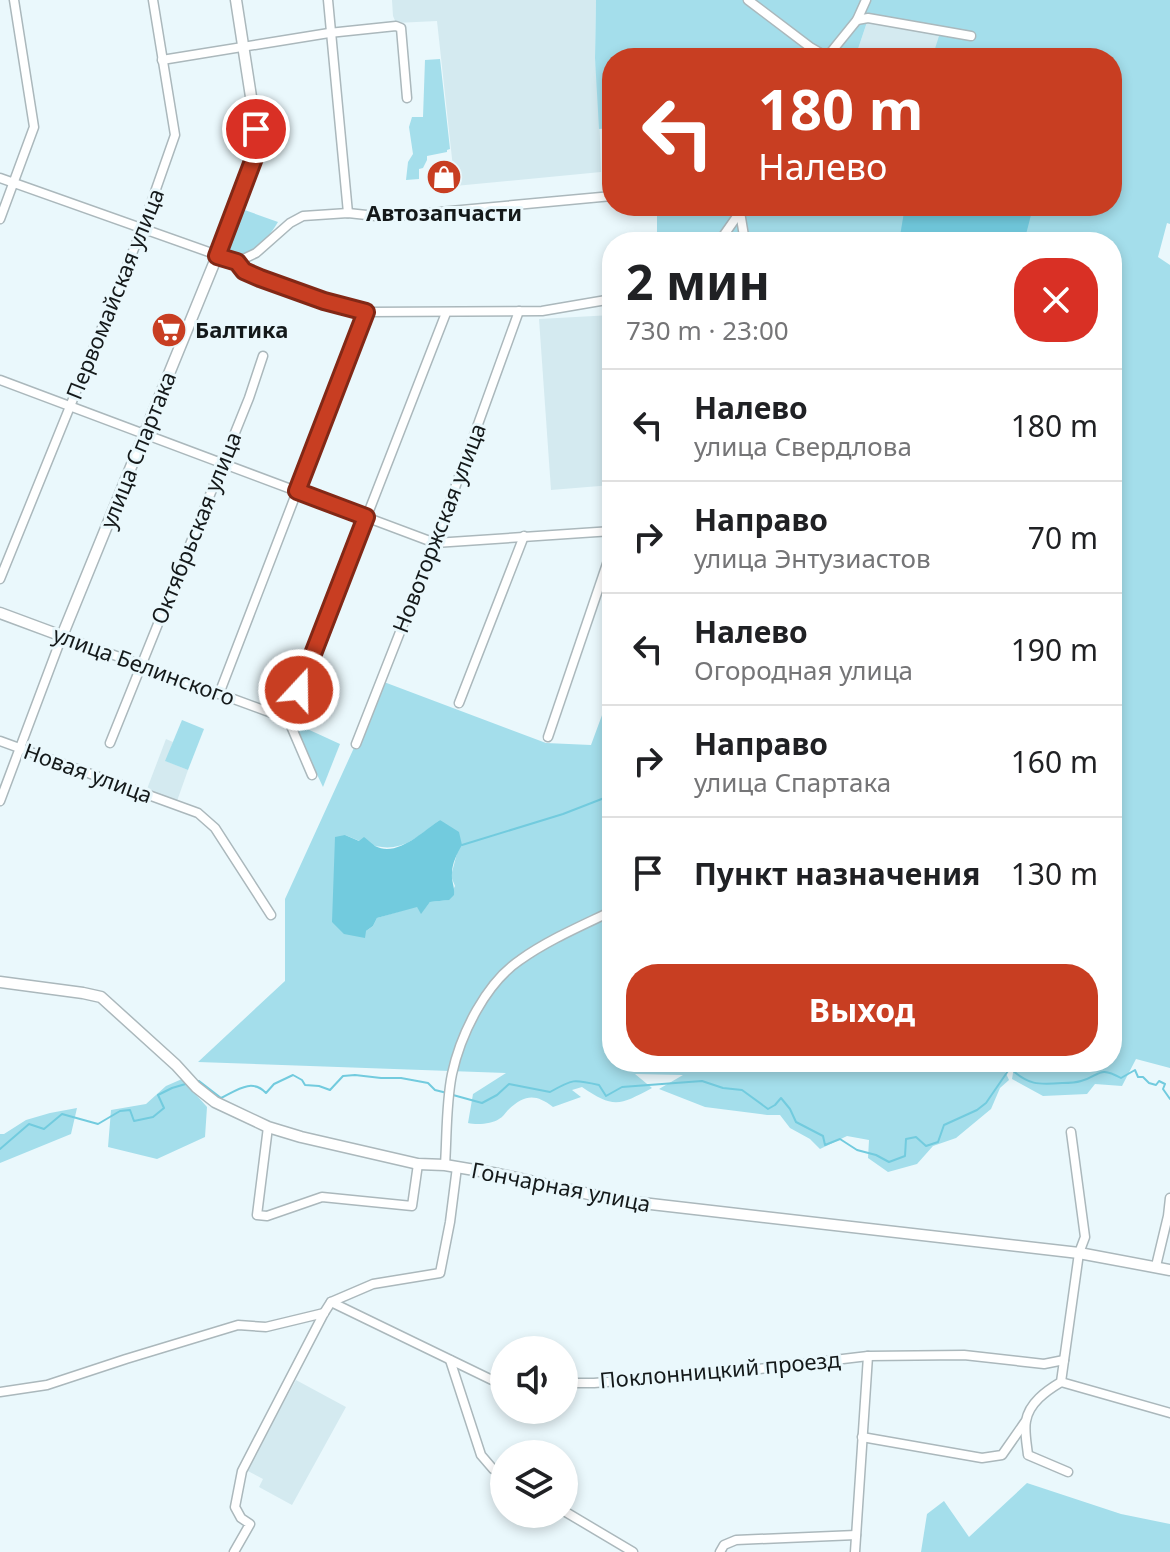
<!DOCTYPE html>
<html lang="ru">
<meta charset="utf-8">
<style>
body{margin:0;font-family:"Noto Sans",sans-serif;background:#f2f2f2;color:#202124;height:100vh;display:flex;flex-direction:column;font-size:30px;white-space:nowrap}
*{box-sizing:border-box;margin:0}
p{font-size:26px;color:#757577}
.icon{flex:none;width:44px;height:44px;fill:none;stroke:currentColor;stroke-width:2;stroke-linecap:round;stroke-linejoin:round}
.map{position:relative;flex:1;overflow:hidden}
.drawer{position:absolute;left:602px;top:232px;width:520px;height:840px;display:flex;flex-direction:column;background:#fff;border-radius:32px;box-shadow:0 4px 12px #0003}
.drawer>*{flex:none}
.banner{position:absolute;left:602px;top:48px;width:520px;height:168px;border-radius:32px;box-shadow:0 4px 12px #0003;background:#c83e22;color:#fff;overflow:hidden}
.fabs{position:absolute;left:490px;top:1336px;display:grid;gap:16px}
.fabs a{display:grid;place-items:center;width:88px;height:88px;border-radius:50%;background:#fff;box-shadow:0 4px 12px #0003;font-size:40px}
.pin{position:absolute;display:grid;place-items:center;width:68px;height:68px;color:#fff;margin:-34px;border:4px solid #fff;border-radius:50%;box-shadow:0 2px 8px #0007}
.me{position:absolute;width:88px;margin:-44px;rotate:21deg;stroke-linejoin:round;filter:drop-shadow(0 0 6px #0008)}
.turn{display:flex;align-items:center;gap:28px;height:168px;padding:0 24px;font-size:36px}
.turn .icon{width:104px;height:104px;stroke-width:2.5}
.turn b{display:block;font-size:56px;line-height:68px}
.round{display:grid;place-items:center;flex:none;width:84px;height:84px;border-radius:32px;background:#f2f2f2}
.summary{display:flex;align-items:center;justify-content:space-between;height:136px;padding:0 24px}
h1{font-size:48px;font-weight:700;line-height:60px}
.button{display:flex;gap:16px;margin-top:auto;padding:16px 24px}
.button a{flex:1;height:92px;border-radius:32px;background:#c83e22;color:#fff;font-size:32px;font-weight:700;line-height:92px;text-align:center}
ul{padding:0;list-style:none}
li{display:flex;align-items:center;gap:24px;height:112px;padding:0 24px;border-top:2px solid #e0e0e0}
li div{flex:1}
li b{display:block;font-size:30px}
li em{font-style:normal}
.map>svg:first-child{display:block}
.built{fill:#d4eaf0}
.green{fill:#a4deeb;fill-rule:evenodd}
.forest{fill:#72cbdf}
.water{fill:#72cbde}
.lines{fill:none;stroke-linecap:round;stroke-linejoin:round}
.stream{stroke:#72cbde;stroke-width:2}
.minor-casing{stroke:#abb8bc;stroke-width:11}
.tertiary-casing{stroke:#abb8bc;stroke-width:13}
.minor{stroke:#fff;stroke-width:8}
.tertiary{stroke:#fff;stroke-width:10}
.route-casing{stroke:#822816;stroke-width:20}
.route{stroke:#c83e22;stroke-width:14}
.labels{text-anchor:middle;stroke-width:6;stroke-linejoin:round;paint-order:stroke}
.poi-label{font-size:22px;font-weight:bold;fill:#14191a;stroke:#eaf8fc}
.street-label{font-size:22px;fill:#14191a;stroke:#eaf8fc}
</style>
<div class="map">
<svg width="1170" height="1552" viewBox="0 0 1170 1552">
<rect width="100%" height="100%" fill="#eaf8fc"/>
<!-- built -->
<g class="built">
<polygon points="392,0 596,0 595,58 598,78 601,172 455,186 437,21 396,23 393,16"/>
<polygon points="868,19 940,36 932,58 855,58"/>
<polygon points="612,315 612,485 551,490 539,319"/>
<polygon points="166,739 173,742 166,761 188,770 177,801 147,789"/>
<polygon points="296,1380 346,1407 292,1505 259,1487 263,1479 246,1470"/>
</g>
<!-- green -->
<g class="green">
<path d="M596 0H1170V224L1167 223 1158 257 1170 265V1068L1136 1059 1122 1086 1095 1084 1087 1094 1043 1096 1012 1079 1014 1067 1004 1069 1009 1080 1000 1088 991 1109 956 1138 933 1146 917 1164 888 1172 868 1158 869 1140 847 1136 820 1149 810 1139 790 1128 780 1115H767L705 1107 659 1089 683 1075 635 1074 652 1088C620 1105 614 1109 582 1087L572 1090 581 1097 553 1107C536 1094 525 1094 508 1110 505 1113 503 1117 499 1119 492 1124 477 1125 468 1123L473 1094 506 1073 198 1062 285 981V899L384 682 546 743 591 745 612 688V1062H1112V242H657V206H1112V58H932L939 36 868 19 855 58H612V128L599 129 595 58ZM440 820 457 853 451 876 455 886 448 900 430 902 421 913 417 906 377 918 373 926 366 931 345 835C369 845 389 855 414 839 423 834 431 826 440 820Z"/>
<polygon points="440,59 450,149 447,150 447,152 427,156 427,160 423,168 419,169 419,179 406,180 408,162 413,154 409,127 412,117 423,117 425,60"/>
<path d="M239 208 278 222C265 243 250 260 224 254L221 250Z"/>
<polygon points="182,720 204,729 188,770 165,761"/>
<polygon points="292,722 340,744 323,787"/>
<polygon points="182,1079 207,1107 205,1137 157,1159 108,1147 111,1110 146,1104 166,1086"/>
<polygon points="77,1108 71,1134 0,1163 0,1134 4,1134 26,1120 50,1113"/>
<polygon points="1027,1483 1121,1514 1170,1524 1170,1552 921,1552 927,1514 944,1501 969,1537"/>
</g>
<!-- forest -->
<polygon class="forest" points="905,206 1023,206 1023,209 1031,215 1024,242 899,242"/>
<!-- water -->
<path class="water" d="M440 820 459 832 462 845C457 853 452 864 452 873 451 881 455 886 454 895L449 900 430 902 421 914 417 907 377 918 373 926 366 931 365 938 344 934 332 922 335 837 345 835 359 841 364 837C368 840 371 843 375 846 397 858 423 831 440 820Z"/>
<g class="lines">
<!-- stream -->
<g class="stream">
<polyline points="462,845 563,814 612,795"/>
<path d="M195 1082 199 1081 221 1098C237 1090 252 1078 266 1093L274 1084 293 1075 302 1080 305 1085 319 1086 330 1090 343 1076 355 1075 381 1078H401L428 1083 435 1090 447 1093"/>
<path d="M453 1095 482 1103 497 1095 509 1084 550 1092C573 1079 573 1079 599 1085L606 1096 622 1087 702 1081 723 1088 742 1090 768 1109 775 1105 781 1098 790 1109 796 1122 823 1136 825 1145 840 1139 857 1150 876 1155 889 1162 905 1156 906 1139 916 1137 926 1146 938 1142 944 1125 977 1110 986 1103 1010 1068C1028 1085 1038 1085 1062 1083 1068 1083 1075 1083 1081 1081 1100 1076 1098 1065 1121 1078L1135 1070 1138 1077H1143L1149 1083 1156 1085 1159 1081 1165 1084 1163 1089 1170 1099"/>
<polyline points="0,1149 29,1124 44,1129 62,1114 98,1124 120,1111 130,1110 134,1121 153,1117 164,1108 158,1095 172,1088 189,1083"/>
</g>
<defs>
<g id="minor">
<polyline points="328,0 348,213"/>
<polyline points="748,0 810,47 829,58"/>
<polyline points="857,20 866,0"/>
<polyline points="827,57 857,20 868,18 971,36"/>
<polyline points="162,60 329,33 396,26 401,28 407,98"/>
<polyline points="0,178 237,262 244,271 260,278 324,301 366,312 542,311 612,299"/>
<polyline points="743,206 740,212 745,242"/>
<polyline points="0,219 34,127 14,0"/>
<polyline points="719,242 740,212"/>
<polyline points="237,262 256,253 290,223 303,216 348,213 385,217 612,196"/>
<polyline points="0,380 435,543 612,531"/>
<polyline points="0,579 142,229 175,135 153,0"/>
<polyline points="219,694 366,312"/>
<polyline points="459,703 524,536"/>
<polyline points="548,737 612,549"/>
<polyline points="0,741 198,813 215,828 271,915"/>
<polyline points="110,743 249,398 263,356"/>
<polyline points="356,744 435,543 519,311"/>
<polyline points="312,775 288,719 446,313"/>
<polyline points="0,801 62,636 288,719"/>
<polyline points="268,1127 257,1215 267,1216 322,1197 412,1206 418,1164"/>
<path d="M445 1165C447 1135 446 1103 452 1074 461 1033 486 983 520 960 548 940 581 926 612 911"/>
<polyline points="1156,1266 1168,1216 1170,1198"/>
<polyline points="331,1302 492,1380 504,1382"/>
<polyline points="450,1360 481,1455 493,1469 504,1475"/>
<polyline points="1061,1382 1170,1413"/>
<polyline points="564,1383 594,1383 742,1371 868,1356 964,1355 1044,1364 1064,1360"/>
<polyline points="0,1392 47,1385 126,1359 238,1325 266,1327 324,1313"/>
<polyline points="862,1437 982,1458 1002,1455 1025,1422"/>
<path d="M1068 1472 1028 1455C1027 1445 1024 1431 1026 1421 1029 1403 1046 1391 1061 1382L1079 1253 1085 1237 1071 1132"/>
<polyline points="564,1511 633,1552"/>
<polyline points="234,1552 250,1524 241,1518 235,1507 242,1471 324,1313 331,1302 373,1284 440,1273 450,1222 457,1167"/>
<polyline points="720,1552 724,1545 736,1540 856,1535"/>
<polyline points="855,1552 868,1356"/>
</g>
<g id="tertiary">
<polyline points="0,613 62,636 217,256 256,153 256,129 236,0"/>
<polyline points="0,982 83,993 101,997 176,1065 196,1087 215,1102 268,1127 301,1137 418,1164 445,1165 498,1174 616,1200 1079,1253 1170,1270"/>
</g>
</defs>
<!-- minor casing -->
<use href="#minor" class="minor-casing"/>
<!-- tertiary casing -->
<use href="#tertiary" class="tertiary-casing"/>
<!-- minor -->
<use href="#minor" class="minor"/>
<!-- tertiary -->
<use href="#tertiary" class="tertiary"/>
</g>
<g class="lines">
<defs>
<polyline id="route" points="256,129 256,153 217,256 237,262 244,271 260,278 324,301 366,312 297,491 366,517 299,690"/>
</defs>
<!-- route casing -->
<use href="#route" class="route-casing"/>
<!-- route -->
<use href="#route" class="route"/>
</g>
<!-- icons -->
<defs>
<symbol id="shop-disc" viewBox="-11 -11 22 22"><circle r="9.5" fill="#c83e22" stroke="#eaf8fc"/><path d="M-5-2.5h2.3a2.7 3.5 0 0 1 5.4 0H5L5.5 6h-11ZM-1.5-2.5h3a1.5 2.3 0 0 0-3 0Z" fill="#fff"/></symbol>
<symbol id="supermarket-disc" viewBox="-11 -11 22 22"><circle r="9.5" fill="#c83e22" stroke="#eaf8fc"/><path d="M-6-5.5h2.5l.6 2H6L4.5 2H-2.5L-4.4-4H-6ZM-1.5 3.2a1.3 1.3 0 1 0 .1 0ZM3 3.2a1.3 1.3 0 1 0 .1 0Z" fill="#fff"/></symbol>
</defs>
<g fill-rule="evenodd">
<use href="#shop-disc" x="424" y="157" width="40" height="40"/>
<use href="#supermarket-disc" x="149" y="310" width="40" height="40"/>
</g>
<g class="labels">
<!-- poi labels -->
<g class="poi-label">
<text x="444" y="221">Автозапчасти</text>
<text x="195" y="338" text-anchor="start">Балтика</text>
</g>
<!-- street labels -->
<g class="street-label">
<text transform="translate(115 294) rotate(-68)" y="8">Первомайская улица</text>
<text transform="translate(138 450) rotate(-68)" y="8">улица Спартака</text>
<text transform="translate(196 528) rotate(-68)" y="8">Октябрьская улица</text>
<text transform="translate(439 528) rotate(-69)" y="8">Новоторжская улица</text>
<text transform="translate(144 666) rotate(20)" y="8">улица Белинского</text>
<text transform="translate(88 773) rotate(20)" y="8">Новая улица</text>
<text transform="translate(561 1187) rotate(11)" y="8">Гончарная улица</text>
<text transform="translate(720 1370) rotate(-5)" y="8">Поклонницкий проезд</text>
</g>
</g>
</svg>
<div class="fabs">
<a><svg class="icon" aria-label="sound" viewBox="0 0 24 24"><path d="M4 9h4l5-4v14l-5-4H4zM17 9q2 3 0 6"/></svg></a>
<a><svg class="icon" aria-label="layers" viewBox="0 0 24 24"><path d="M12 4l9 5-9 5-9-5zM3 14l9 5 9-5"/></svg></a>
</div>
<div class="pin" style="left:256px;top:129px;background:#d93025"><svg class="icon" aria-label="arrive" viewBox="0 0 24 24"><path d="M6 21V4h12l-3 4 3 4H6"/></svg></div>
<svg class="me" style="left:299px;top:690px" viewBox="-20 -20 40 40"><circle r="17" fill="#c83e22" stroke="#fff" stroke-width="3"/><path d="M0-11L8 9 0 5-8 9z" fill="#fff"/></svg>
<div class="banner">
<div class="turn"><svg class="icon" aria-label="left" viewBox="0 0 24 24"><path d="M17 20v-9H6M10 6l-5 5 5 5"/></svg><div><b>180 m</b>Налево</div></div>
</div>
<section class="drawer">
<div class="summary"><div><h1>2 мин</h1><p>730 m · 23:00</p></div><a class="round" style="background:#d93025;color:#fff"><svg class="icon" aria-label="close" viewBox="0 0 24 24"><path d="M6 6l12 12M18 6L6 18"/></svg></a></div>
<ul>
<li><svg class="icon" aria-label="left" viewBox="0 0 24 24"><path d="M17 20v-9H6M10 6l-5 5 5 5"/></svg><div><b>Налево</b><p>улица Свердлова</p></div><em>180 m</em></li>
<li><svg class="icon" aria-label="right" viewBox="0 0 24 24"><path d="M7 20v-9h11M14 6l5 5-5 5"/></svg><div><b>Направо</b><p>улица Энтузиастов</p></div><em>70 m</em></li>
<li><svg class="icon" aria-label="left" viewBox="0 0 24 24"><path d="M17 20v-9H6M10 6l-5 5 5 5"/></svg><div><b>Налево</b><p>Огородная улица</p></div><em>190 m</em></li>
<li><svg class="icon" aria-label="right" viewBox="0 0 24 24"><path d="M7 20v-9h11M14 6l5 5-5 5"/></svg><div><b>Направо</b><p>улица Спартака</p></div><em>160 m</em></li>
<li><svg class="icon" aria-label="arrive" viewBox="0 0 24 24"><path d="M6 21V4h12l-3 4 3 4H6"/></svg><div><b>Пункт назначения</b></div><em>130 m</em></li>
</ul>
<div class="button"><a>Выход</a></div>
</section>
</div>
